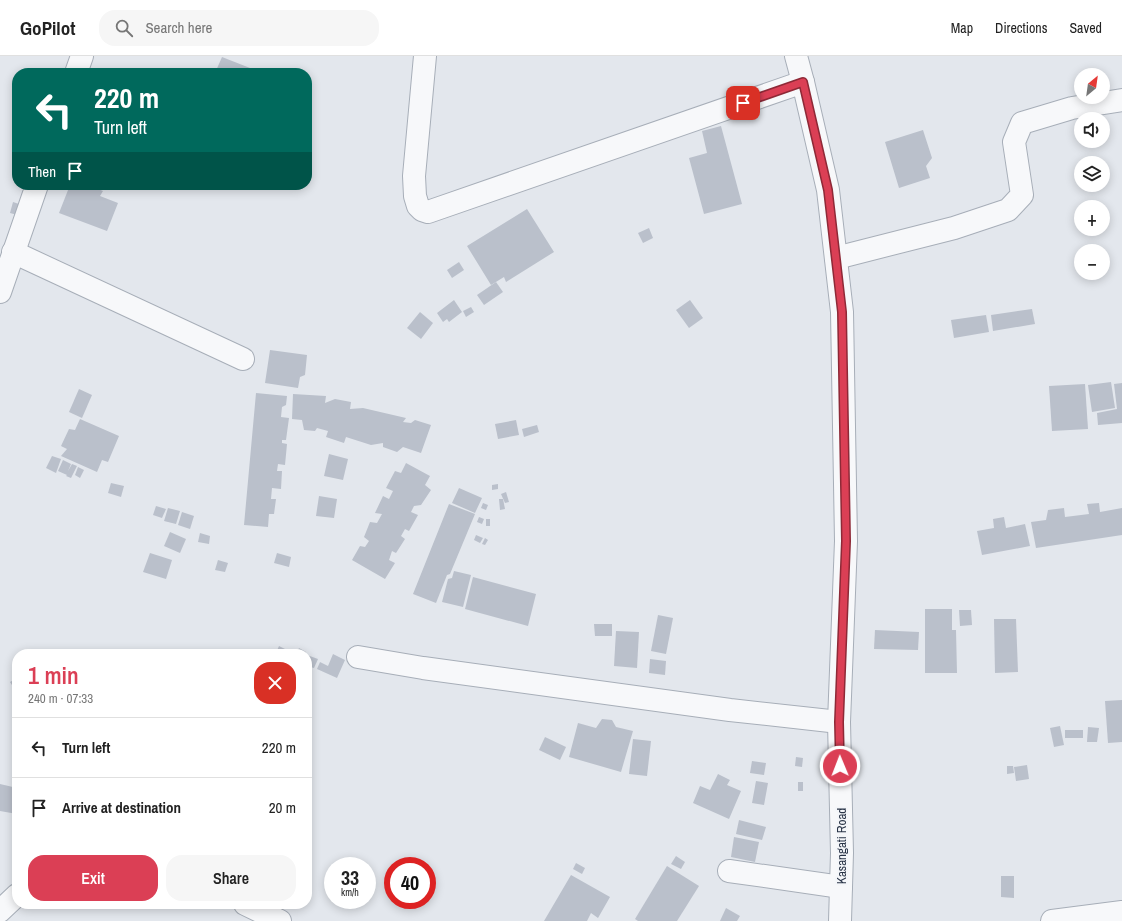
<!DOCTYPE html>
<meta charset="utf-8">
<style>
body{margin:0;font-family:"Archivo Narrow",sans-serif;background:#f6f6f6;color:#222;height:100vh;display:flex;flex-direction:column;font-size:15px;white-space:nowrap}
*{box-sizing:border-box;margin:0}
p{font-size:13px;color:#767676}
.icon{flex:none;width:22px;height:22px;fill:none;stroke:currentColor;stroke-width:2;stroke-linecap:round;stroke-linejoin:round}
.map{position:relative;flex:1;overflow:hidden}
.panel{position:absolute;left:12px;top:593px;width:300px;height:260px;display:flex;flex-direction:column;background:#fff;border-radius:16px;box-shadow:0 2px 10px #0003}
.panel>*{flex:none}
.banner{position:absolute;left:12px;top:12px;width:300px;height:122px;border-radius:16px;box-shadow:0 2px 10px #0003;background:#00695c;color:#fff;overflow:hidden}
.needle{width:26px;rotate:29deg}
.fabs{position:absolute;left:1074px;top:12px;display:grid;gap:8px}
.fabs a{display:grid;place-items:center;width:36px;height:36px;border-radius:50%;background:#fff;box-shadow:0 2px 10px #0003;font-size:20px}
.speed{position:absolute;left:324px;top:801px;display:flex;gap:8px;font-size:20px;font-weight:700;text-align:center}
.speed>*{display:grid;place-content:center;width:52px;height:52px;border-radius:50%;background:#fff;box-shadow:0 2px 10px #0003;line-height:1}
.speed small{font-size:10px;font-weight:400}
.speed .limit{border:6px solid #d22;background:#fff;color:#111}
.pin{position:absolute;display:grid;place-items:center;width:34px;height:34px;color:#fff;margin:-17px;border-radius:8px;box-shadow:0 2px 6px #0006}
.me{position:absolute;width:44px;margin:-22px;rotate:359deg;stroke-linejoin:round;filter:drop-shadow(0 0 3px #0008)}
.turn{display:flex;align-items:center;gap:14px;height:84px;padding:0 16px;font-size:18px}
.turn .icon{width:52px;height:52px;stroke-width:2.5}
.turn b{display:block;font-size:28px;line-height:34px}
.then{display:flex;align-items:center;height:38px;padding:0 16px;background:#0003;gap:8px;font-size:15px}
.round{display:grid;place-items:center;flex:none;width:42px;height:42px;border-radius:16px;background:#f6f6f6}
.summary{display:flex;align-items:center;justify-content:space-between;height:68px;padding:0 16px}
h1{font-size:24px;font-weight:600;line-height:30px;color:#db3f55}
.primary-button{display:flex;gap:8px;margin-top:auto;padding:8px 16px}
.primary-button a{flex:1;height:46px;border-radius:16px;background:#db3f55;color:#fff;font-size:16px;font-weight:600;line-height:46px;text-align:center}
.primary-button a+a{background:#f6f6f6;color:#222}
ul{padding:0;list-style:none}
li{display:flex;align-items:center;gap:12px;height:60px;padding:0 16px;border-top:1px solid #e0e0e0}
li div{flex:1}
li b{display:block;font-size:15px}
li em{font-style:normal}
header{display:flex;align-items:center;gap:24px;box-sizing:border-box;height:56px;padding:0 20px;background:#fff;border-bottom:1px solid #e0e0e0}
header strong{font-size:19px}
nav{display:flex;gap:22px;margin-inline-start:auto;font-size:14px}
.search{width:280px;height:36px;background:#f6f6f6;display:flex;align-items:center;gap:10px;box-sizing:border-box;padding:0 14px;border-radius:16px;color:#767676;font-size:15px}
.map>svg:first-child{display:block}
.building{fill:#bac0cb}
.lines{fill:none;stroke-linecap:round;stroke-linejoin:round}
.minor-casing{stroke:#a7aeb8;stroke-width:24}
.minor{stroke:#f7f8fa;stroke-width:22}
.route-casing{stroke:#8e2937;stroke-width:10}
.route{stroke:#db3f55;stroke-width:7}
.labels{text-anchor:middle;stroke-width:4;stroke-linejoin:round;paint-order:stroke}
.street-label{font-size:13px;fill:#293447;stroke:#f4f6f9}
</style>
<header>
<strong>GoPilot</strong>
<div class="search"><svg class="icon" aria-label="search" viewBox="0 0 24 24"><circle cx="10" cy="10" r="6"/><path d="M15 15l6 6"/></svg>Search here</div>
<nav><a>Map</a><a>Directions</a><a>Saved</a></nav>
</header>
<div class="map">
<svg width="1122" height="865" viewBox="0 0 1122 865">
<rect width="100%" height="100%" fill="#e3e7ed"/>
<!-- building -->
<g class="building">
<polygon points="222,1 250,12 248,17 215,17"/>
<polygon points="721,70 742,148 704,158 689,102 707,97 702,75"/>
<polygon points="923,74 932,102 926,110 930,122 899,132 885,86"/>
<polygon points="70,129 83,133 84,129 88,129 103,135 100,140 118,147 107,175 59,157"/>
<polygon points="13,146 25,150 21,160 10,157"/>
<polygon points="527,153 554,196 506,226 504,221 491,229 467,190"/>
<polygon points="649,172 653,182 643,187 638,177"/>
<polygon points="459,206 464,214 452,222 447,214"/>
<polygon points="496,226 503,236 484,249 477,239"/>
<polygon points="454,244 462,256 449,266 447,263 443,266 437,257"/>
<polygon points="690,244 703,262 689,272 676,254"/>
<polygon points="471,251 474,256 466,261 463,255"/>
<polygon points="1032,253 1035,268 993,275 991,259"/>
<polygon points="420,256 433,267 421,283 407,272"/>
<polygon points="986,259 989,276 954,282 951,264"/>
<polygon points="270,294 307,299 305,319 300,321 298,332 265,327"/>
<polygon points="1111,326 1115,352 1092,356 1088,329"/>
<polygon points="1122,327 1122,367 1098,369 1097,357 1117,353 1114,328"/>
<polygon points="1085,328 1088,373 1052,375 1049,330"/>
<polygon points="79,333 92,339 82,362 69,356"/>
<polygon points="256,337 287,340 286,349 282,351 281,361 289,362 286,384 282,384 282,387 287,388 285,409 278,408 277,415 282,415 281,433 272,432 271,443 276,443 274,458 269,458 268,471 244,469"/>
<polygon points="293,338 326,340 325,347 335,343 351,346 350,353 363,352 406,362 403,366 411,367 415,364 431,369 421,397 403,391 397,396 383,391 383,387 371,389 346,381 344,387 326,381 328,375 317,372 315,375 304,374 302,364 292,363"/>
<polygon points="80,363 119,380 108,406 102,404 97,416 61,400 67,393 61,390 69,373 75,374"/>
<polygon points="516,364 519,379 498,383 495,368"/>
<polygon points="537,369 539,376 524,381 522,373"/>
<polygon points="329,398 348,403 343,424 324,420"/>
<polygon points="52,400 61,403 56,417 46,412"/>
<polygon points="63,404 71,408 68,415 72,408 77,410 71,422 66,420 67,419 58,415"/>
<polygon points="406,407 430,420 425,429 431,434 421,449 414,450 411,456 418,459 409,475 405,473 401,480 405,483 396,497 392,495 389,504 395,507 385,523 352,504 360,490 365,491 369,485 364,481 370,466 377,467 382,458 375,457 383,440 389,443 393,435 386,432 395,415 401,417"/>
<polygon points="78,411 84,414 80,422 75,419"/>
<polygon points="111,427 124,430 121,441 108,437"/>
<polygon points="498,428 498,433 492,434 492,429"/>
<polygon points="459,432 482,442 475,457 452,447"/>
<polygon points="506,436 509,446 505,447 501,438"/>
<polygon points="319,440 337,443 334,462 316,460"/>
<polygon points="499,443 503,443 505,453 500,454"/>
<polygon points="483,447 488,449 486,454 481,452"/>
<polygon points="1099,447 1100,456 1122,452 1122,479 1036,492 1031,466 1046,464 1048,454 1064,452 1065,461 1089,458 1087,448"/>
<polygon points="449,448 475,458 450,518 447,519 436,547 413,538"/>
<polygon points="156,450 166,453 162,462 153,459"/>
<polygon points="168,452 180,455 176,468 164,465"/>
<polygon points="182,456 194,460 190,473 178,469"/>
<polygon points="479,461 484,463 482,468 477,466"/>
<polygon points="1004,461 1006,472 1025,468 1030,490 982,499 977,475 994,472 993,463"/>
<rect x="486" y="463" width="4" height="7"/>
<polygon points="170,476 186,483 180,497 164,490"/>
<polygon points="200,477 210,480 209,488 198,486"/>
<polygon points="476,479 483,482 480,487 474,484"/>
<polygon points="485,482 488,484 485,489 482,488"/>
<polygon points="150,497 172,504 166,523 143,516"/>
<polygon points="277,497 291,501 289,511 274,507"/>
<polygon points="218,504 228,507 225,516 215,514"/>
<polygon points="454,515 471,519 463,551 442,546 448,523 452,522"/>
<polygon points="473,521 536,538 528,570 465,553"/>
<polygon points="925,553 952,553 952,574 956,574 957,617 925,617"/>
<polygon points="959,554 971,554 972,569 960,570"/>
<polygon points="658,559 673,562 666,598 651,595"/>
<polygon points="994,563 1016,563 1018,616 995,617"/>
<polygon points="594,568 612,568 612,580 595,580"/>
<polygon points="875,574 919,576 918,594 874,593"/>
<polygon points="616,575 639,576 637,612 614,610"/>
<polygon points="279,590 287,594 285,598 276,597"/>
<polygon points="299,592 306,596 305,598 296,598"/>
<polygon points="289,593 295,594 294,598 288,598"/>
<polygon points="333,598 345,604 337,622 317,613 320,606 328,610"/>
<polygon points="307,599 318,603 314,612 307,610"/>
<polygon points="650,603 666,605 665,619 649,617"/>
<polygon points="17,622 17,637 10,626"/>
<polygon points="1122,644 1122,686 1108,687 1105,645"/>
<polygon points="602,663 612,664 616,671 633,675 621,716 569,701 578,667 596,672"/>
<polygon points="1060,670 1064,689 1054,691 1050,672"/>
<polygon points="1088,671 1099,672 1097,686 1087,686"/>
<rect x="1065" y="674" width="18" height="8"/>
<polygon points="545,681 566,691 560,704 539,694"/>
<polygon points="633,683 651,685 647,720 629,718"/>
<polygon points="796,701 803,702 802,711 795,710"/>
<polygon points="752,705 766,707 764,719 750,717"/>
<polygon points="1027,709 1029,723 1016,725 1014,711"/>
<polygon points="1007,710 1013,710 1014,717 1007,718"/>
<polygon points="718,718 730,724 727,729 741,735 729,763 693,747 700,730 710,734"/>
<polygon points="756,725 768,727 764,749 752,747"/>
<rect x="798" y="726" width="5" height="9"/>
<polygon points="0,728 17,732 17,758 0,755"/>
<polygon points="739,764 766,771 762,784 736,778"/>
<polygon points="734,781 759,786 755,806 731,801"/>
<polygon points="676,800 685,806 681,813 671,808"/>
<polygon points="576,807 585,812 582,818 573,813"/>
<polygon points="667,810 699,830 677,865 638,865 635,863"/>
<polygon points="571,819 610,841 598,862 591,857 587,865 544,865"/>
<polygon points="1001,820 1014,820 1014,842 1001,841"/>
<polygon points="726,852 740,860 737,865 720,865"/>
</g>
<g class="lines">
<defs>
<g id="minor">
<polyline points="425,0 414,120 415,140 418,150 422,154 428,156 803,26"/>
<polyline points="796,0 803,26 828,134 842,256 846,485 839,666 842,797 840,865"/>
<polyline points="76,17 82,0"/>
<polyline points="13,196 243,303"/>
<polyline points="836,202 954,172 1008,154 1022,139 1014,86 1022,67 1072,52 1122,44"/>
<polyline points="0,236 37,129"/>
<polyline points="358,601 423,612 730,654 839,666"/>
<polyline points="729,815 841,831"/>
<polyline points="245,848 280,865"/>
<polyline points="0,855 17,839"/>
<polyline points="1052,865 1122,856"/>
</g>
</defs>
<!-- minor casing -->
<use href="#minor" class="minor-casing"/>
<!-- minor -->
<use href="#minor" class="minor"/>
</g>
<g class="lines">
<defs>
<polyline id="route" points="743,47 803,26 828,134 842,256 846,485 839,666 840,710"/>
</defs>
<!-- route casing -->
<use href="#route" class="route-casing"/>
<!-- route -->
<use href="#route" class="route"/>
</g>
<g class="labels">
<!-- street labels -->
<g class="street-label">
<text transform="translate(841 790) rotate(-90)" y="5">Kasangati Road</text>
</g>
</g>
</svg>
<div class="fabs">
<a><svg class="needle" viewBox="-14 -14 28 28"><path d="M0-13l5 13h-10z" fill="#e53935"/><path d="M0 13l5-13h-10z" fill="#767676"/></svg></a>
<a><svg class="icon" aria-label="sound" viewBox="0 0 24 24"><path d="M4 9h4l5-4v14l-5-4H4zM17 9q2 3 0 6"/></svg></a>
<a><svg class="icon" aria-label="layers" viewBox="0 0 24 24"><path d="M12 4l9 5-9 5-9-5zM3 14l9 5 9-5"/></svg></a>
<a>+</a>
<a>−</a>
</div>
<div class="speed"><div>33<small>km/h</small></div><div class="limit">40</div></div>
<div class="pin" style="left:743px;top:47px;background:#d93025"><svg class="icon" aria-label="arrive" viewBox="0 0 24 24"><path d="M6 21V4h12l-3 4 3 4H6"/></svg></div>
<svg class="me" style="left:840px;top:710px" viewBox="-20 -20 40 40"><circle r="17" fill="#db3f55" stroke="#fff" stroke-width="3"/><path d="M0-11L8 9 0 5-8 9z" fill="#fff"/></svg>
<div class="banner">
<div class="turn"><svg class="icon" aria-label="left" viewBox="0 0 24 24"><path d="M17 20v-9H6M10 6l-5 5 5 5"/></svg><div><b>220 m</b>Turn left</div></div>
<div class="then">Then<svg class="icon" aria-label="arrive" viewBox="0 0 24 24"><path d="M6 21V4h12l-3 4 3 4H6"/></svg></div>
</div>
<section class="panel">
<div class="summary"><div><h1>1 min</h1><p>240 m · 07:33</p></div><a class="round" style="background:#d93025;color:#fff"><svg class="icon" aria-label="close" viewBox="0 0 24 24"><path d="M6 6l12 12M18 6L6 18"/></svg></a></div>
<ul>
<li><svg class="icon" aria-label="left" viewBox="0 0 24 24"><path d="M17 20v-9H6M10 6l-5 5 5 5"/></svg><div><b>Turn left</b></div><em>220 m</em></li>
<li><svg class="icon" aria-label="arrive" viewBox="0 0 24 24"><path d="M6 21V4h12l-3 4 3 4H6"/></svg><div><b>Arrive at destination</b></div><em>20 m</em></li>
</ul>
<div class="primary-button"><a>Exit</a><a>Share</a></div>
</section>
</div>
